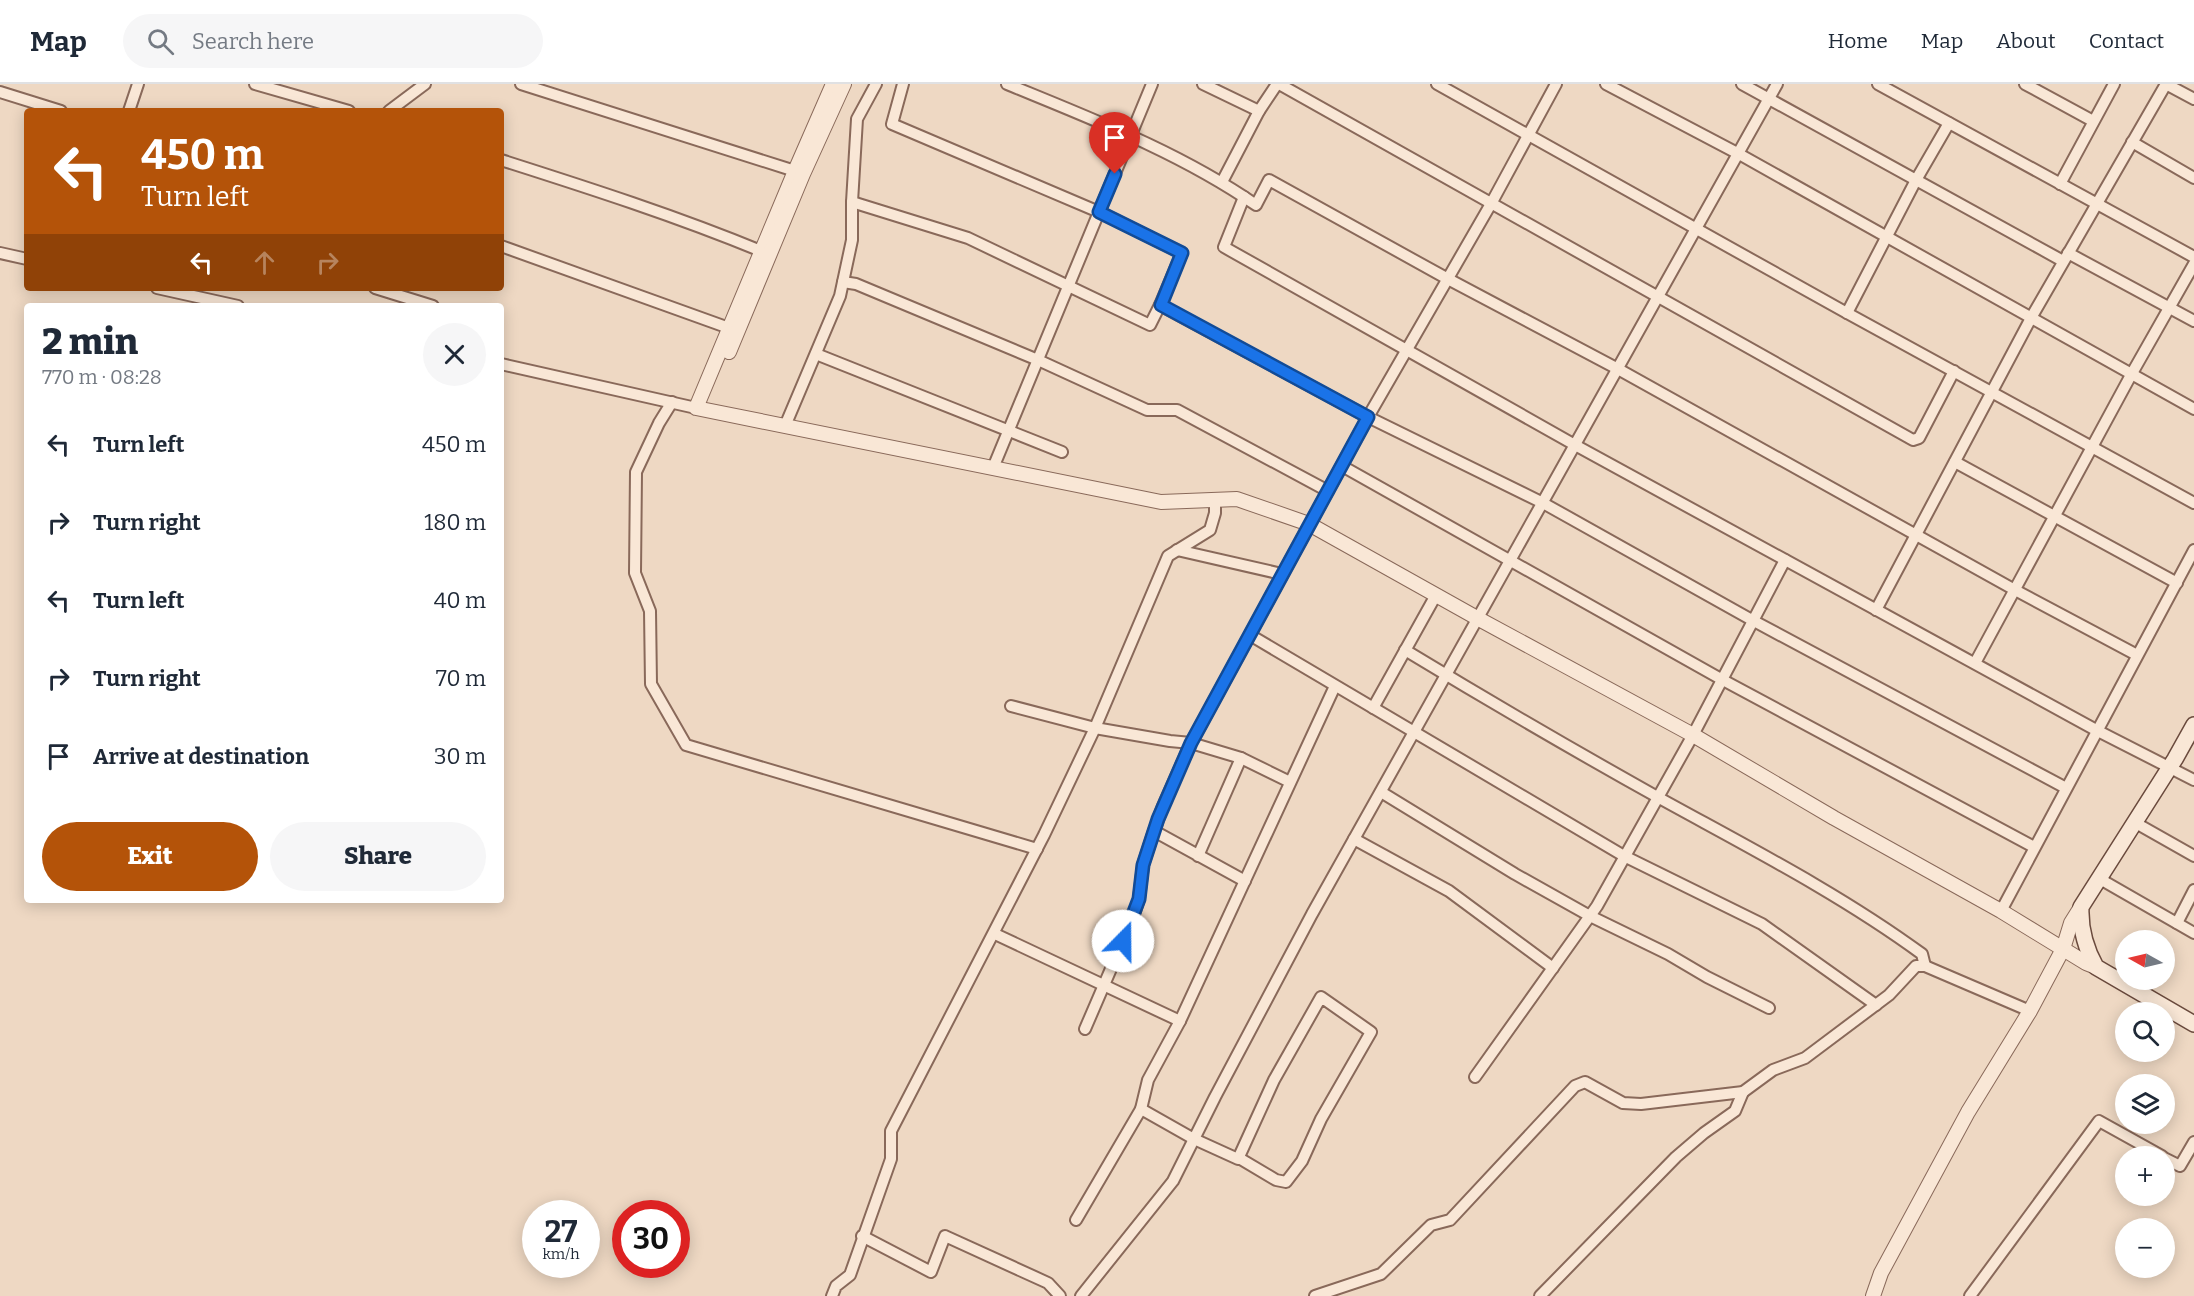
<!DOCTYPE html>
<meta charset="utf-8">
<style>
body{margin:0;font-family:Bitter,serif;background:#f6f6f7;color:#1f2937;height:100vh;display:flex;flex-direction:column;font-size:22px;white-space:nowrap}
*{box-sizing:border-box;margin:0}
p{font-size:20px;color:#747a83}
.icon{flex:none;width:33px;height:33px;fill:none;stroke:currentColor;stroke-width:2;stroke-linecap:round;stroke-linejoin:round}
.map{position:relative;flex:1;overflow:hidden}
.side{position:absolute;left:24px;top:219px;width:480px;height:600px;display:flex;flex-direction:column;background:#fff;border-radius:6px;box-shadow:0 3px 15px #0003}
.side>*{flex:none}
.hud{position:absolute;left:24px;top:24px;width:480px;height:183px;border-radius:6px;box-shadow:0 3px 15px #0003;background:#b45309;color:#fff;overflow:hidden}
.needle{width:39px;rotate:278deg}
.buttons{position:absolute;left:2115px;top:846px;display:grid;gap:12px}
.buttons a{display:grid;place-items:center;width:60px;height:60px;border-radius:50%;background:#fff;box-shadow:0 3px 15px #0003;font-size:30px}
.speed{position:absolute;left:522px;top:1116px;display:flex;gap:12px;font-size:30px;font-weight:700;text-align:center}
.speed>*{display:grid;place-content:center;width:78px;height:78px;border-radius:50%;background:#fff;box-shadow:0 3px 15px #0003;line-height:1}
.speed small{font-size:15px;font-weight:400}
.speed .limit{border:9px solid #d22;background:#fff;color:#111}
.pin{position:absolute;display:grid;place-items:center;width:51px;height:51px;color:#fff;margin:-62px -26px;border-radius:50% 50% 50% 0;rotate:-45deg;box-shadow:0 0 6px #0007}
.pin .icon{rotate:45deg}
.me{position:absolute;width:66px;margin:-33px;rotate:22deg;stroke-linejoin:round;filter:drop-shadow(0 0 4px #0008)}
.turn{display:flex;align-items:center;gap:21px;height:126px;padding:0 18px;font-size:27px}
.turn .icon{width:78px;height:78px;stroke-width:2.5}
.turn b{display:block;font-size:42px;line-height:51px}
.lanes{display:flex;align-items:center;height:57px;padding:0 18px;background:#0003;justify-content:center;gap:30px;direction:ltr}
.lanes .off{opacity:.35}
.round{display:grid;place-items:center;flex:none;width:63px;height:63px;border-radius:32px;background:#f6f6f7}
.overview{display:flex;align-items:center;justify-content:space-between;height:102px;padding:0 18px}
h1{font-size:36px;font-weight:800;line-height:45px}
.button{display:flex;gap:12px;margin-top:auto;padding:12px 18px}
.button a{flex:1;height:69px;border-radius:36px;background:#b45309;color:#fff;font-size:24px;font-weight:800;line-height:69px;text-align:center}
.button a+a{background:#f6f6f7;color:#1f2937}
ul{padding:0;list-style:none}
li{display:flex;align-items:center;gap:18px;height:78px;padding:0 18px}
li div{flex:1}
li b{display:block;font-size:22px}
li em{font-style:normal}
header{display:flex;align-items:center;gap:36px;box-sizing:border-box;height:84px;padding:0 30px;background:#fff;border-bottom:2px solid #e0e1e3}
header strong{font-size:28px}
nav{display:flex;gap:33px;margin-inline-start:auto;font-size:21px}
.search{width:420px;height:54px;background:#f6f6f7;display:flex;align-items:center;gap:15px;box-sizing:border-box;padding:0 21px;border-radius:33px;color:#747a83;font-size:22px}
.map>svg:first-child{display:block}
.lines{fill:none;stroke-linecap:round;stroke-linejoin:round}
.minor-casing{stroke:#89695a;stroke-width:14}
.tertiary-casing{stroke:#89695a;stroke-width:16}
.secondary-casing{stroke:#6a4a3d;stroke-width:18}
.minor{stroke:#f9e7d6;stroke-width:10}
.tertiary{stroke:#f9e7d6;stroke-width:14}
.secondary{stroke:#f9e7d6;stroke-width:15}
.route-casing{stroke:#114b97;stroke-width:15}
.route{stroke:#1a73e8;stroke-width:10}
</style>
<header>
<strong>Map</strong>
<div class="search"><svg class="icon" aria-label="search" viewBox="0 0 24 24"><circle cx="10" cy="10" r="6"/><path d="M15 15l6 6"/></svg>Search here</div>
<nav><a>Home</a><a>Map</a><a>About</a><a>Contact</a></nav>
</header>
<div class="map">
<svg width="2194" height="1212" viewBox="0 0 2194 1212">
<rect width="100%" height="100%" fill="#eed8c3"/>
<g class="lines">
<defs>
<g id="minor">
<polyline points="255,0 349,27"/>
<polyline points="521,0 795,87"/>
<polyline points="903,0 892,40 1099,128 1182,169 1160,221"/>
<path d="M1007 0C1092 35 1179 68 1256 121L1269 96 1448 195 1618 285 2015 506 2137 571"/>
<polyline points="1203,0 1259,27"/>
<polyline points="1279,0 1913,356 1919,354 1954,287"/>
<polyline points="1437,0 1847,229 2194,419"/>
<polyline points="1606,0 1739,70 2194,325"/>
<polyline points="1742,0 2063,177"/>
<polyline points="1878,0 2194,173"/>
<polyline points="2025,0 2093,37"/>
<polyline points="2166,0 2194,15"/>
<polyline points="0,8 61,27"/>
<polyline points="129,27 138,0"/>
<polyline points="389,27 425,0"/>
<polyline points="2132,58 2194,94"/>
<path d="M501 76C589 104 676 132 761 167"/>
<polyline points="1222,98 1259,27 1277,0"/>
<polyline points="2060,100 2114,0"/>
<polyline points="1244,113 1224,163 1575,361 2096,646 2194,696"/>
<polyline points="852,118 968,154 1150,241 1160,221 1368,333 1543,419 1752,536 2066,704"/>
<polyline points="501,162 729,244"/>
<polyline points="0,169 27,175"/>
<polyline points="2068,169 2194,237"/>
<polyline points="843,198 856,200 1038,276 1147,326 1177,326 1328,407"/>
<polyline points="157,204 238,222"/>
<polyline points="375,204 433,222"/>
<polyline points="1847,229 1916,96 1949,39"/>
<polyline points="816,270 1062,368"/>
<polyline points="501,280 696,324"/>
<polyline points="672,318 659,339 636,388 635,489 650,527 651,600 686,661 1037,765"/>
<polyline points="785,342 840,212 852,156 852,118 857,35 876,0"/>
<polyline points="1955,378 2177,499"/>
<polyline points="1342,382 1721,595 2034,763"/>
<polyline points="993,384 1152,0"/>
<polyline points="1177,466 1282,490"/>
<polyline points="1876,526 2031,234 2166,0"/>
<polyline points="1250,551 1624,772 1762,840 1876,921"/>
<path d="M1405 566C1489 617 1575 667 1661 715 1750 764 1840 810 1922 870L1925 882"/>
<polyline points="1975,579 2131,291 2194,180"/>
<polyline points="1011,622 1095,644 1170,657 1191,659 1241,674 1290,698"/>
<polyline points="1373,624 1436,511"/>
<polyline points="1381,708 1515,790 1590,832 1668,870 1707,893 1769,924"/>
<polyline points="2134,738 2194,772"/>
<polyline points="1154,747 1245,797"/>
<polyline points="1354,755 1449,807 1553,884"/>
<polyline points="1198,772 1241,674"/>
<polyline points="2100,795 2194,849"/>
<polyline points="2001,827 2194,466"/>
<polyline points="2177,839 2194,806"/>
<polyline points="995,850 1180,937"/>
<polyline points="1085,945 1132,836 1139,815 1143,781 1154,747 1163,722 1191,659 1368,333 1492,118 1556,0"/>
<polyline points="1475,993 1597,822 1693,651 1785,476"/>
<polyline points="1141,1025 1194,1055 1238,1075 1274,996 1321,913 1371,948 1321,1035 1302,1077 1286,1098 1276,1096 1239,1074"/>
<polyline points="2164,1074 2180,1082 2194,1058"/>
<polyline points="1076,1136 1141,1025 1148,996 1180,937 1335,602"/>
<polyline points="862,1152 931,1188 945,1152 1048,1199 1060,1212"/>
<polyline points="832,1212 836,1202 850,1191 891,1075 891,1047 1044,751 1095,644 1168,472 1210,446 1215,429 1215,416"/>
<polyline points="1081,1212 1173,1097 1215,1013 1312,830 1777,0"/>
<polyline points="1315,1212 1381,1190 1431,1141 1450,1136 1575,1002 1585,998 1623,1019 1641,1020 1743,1008 1773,986 1805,974 1889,911 1916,882 1925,882 2030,927"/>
<polyline points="1540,1212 1676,1073 1704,1049 1735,1027 1743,1008"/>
<polyline points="1970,1212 2099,1037 2162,1072"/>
</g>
<g id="tertiary">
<polyline points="833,0 795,87 696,324 1161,418 1237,415 1309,440 1477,534 1693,651 1834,734 2001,827 2086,879 2096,883"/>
<polyline points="729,268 803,90 844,0"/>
<polyline points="1873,1212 1881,1189 1968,1028 2030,927 2063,865 2071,839 2081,823"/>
</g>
<path id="secondary" d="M2194 641 2175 675 2081 823C2080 845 2086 865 2096 883L2194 940"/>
</defs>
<!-- minor casing -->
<use href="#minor" class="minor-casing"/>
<!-- tertiary casing -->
<use href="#tertiary" class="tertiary-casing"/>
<!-- secondary casing -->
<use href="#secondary" class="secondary-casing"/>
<!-- minor -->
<use href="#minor" class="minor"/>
<!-- tertiary -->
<use href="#tertiary" class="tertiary"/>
<!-- secondary -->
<use href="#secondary" class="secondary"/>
</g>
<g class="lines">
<defs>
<polyline id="route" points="1115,90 1099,128 1182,169 1161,221 1368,333 1191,659 1158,735 1143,781 1139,815 1123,857"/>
</defs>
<!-- route casing -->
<use href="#route" class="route-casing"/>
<!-- route -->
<use href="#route" class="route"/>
</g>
</svg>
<div class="buttons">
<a><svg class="needle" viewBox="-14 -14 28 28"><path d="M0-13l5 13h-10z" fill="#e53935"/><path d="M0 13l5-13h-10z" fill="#747a83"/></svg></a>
<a><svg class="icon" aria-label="search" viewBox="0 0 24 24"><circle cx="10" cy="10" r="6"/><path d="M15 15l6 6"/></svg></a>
<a><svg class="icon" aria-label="layers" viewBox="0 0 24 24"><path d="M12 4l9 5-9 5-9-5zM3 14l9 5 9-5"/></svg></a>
<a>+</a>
<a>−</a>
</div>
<div class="speed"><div>27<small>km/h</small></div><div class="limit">30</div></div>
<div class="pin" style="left:1115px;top:90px;background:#d93025"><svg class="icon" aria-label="arrive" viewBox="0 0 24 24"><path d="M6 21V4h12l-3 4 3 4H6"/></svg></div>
<svg class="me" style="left:1123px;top:857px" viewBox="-20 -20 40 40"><circle r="19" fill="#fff"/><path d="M0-13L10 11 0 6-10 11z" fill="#1a73e8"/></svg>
<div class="hud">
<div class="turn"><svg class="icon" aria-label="left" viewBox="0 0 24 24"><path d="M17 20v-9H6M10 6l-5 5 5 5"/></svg><div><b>450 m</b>Turn left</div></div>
<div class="lanes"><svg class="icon" aria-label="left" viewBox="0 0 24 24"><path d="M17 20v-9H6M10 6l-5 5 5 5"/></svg><svg class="icon off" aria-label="ahead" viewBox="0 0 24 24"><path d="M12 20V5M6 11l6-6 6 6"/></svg><svg class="icon off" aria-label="right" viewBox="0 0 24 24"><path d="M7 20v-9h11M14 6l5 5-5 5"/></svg></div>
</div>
<section class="side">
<div class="overview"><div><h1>2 min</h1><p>770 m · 08:28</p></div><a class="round"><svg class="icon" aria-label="close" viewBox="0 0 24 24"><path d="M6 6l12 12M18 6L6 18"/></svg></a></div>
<ul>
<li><svg class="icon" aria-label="left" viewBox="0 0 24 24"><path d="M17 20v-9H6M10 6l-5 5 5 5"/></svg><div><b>Turn left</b></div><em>450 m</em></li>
<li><svg class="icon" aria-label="right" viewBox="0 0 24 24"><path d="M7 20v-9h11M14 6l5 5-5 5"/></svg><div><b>Turn right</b></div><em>180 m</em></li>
<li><svg class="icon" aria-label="left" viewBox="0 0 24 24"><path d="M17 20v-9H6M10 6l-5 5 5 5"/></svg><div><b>Turn left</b></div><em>40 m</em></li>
<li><svg class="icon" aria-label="right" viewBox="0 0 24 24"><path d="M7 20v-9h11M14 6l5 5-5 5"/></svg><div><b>Turn right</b></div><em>70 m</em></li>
<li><svg class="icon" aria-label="arrive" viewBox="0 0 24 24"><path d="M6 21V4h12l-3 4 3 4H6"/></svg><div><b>Arrive at destination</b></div><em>30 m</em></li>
</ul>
<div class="button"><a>Exit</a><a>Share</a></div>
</section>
</div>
